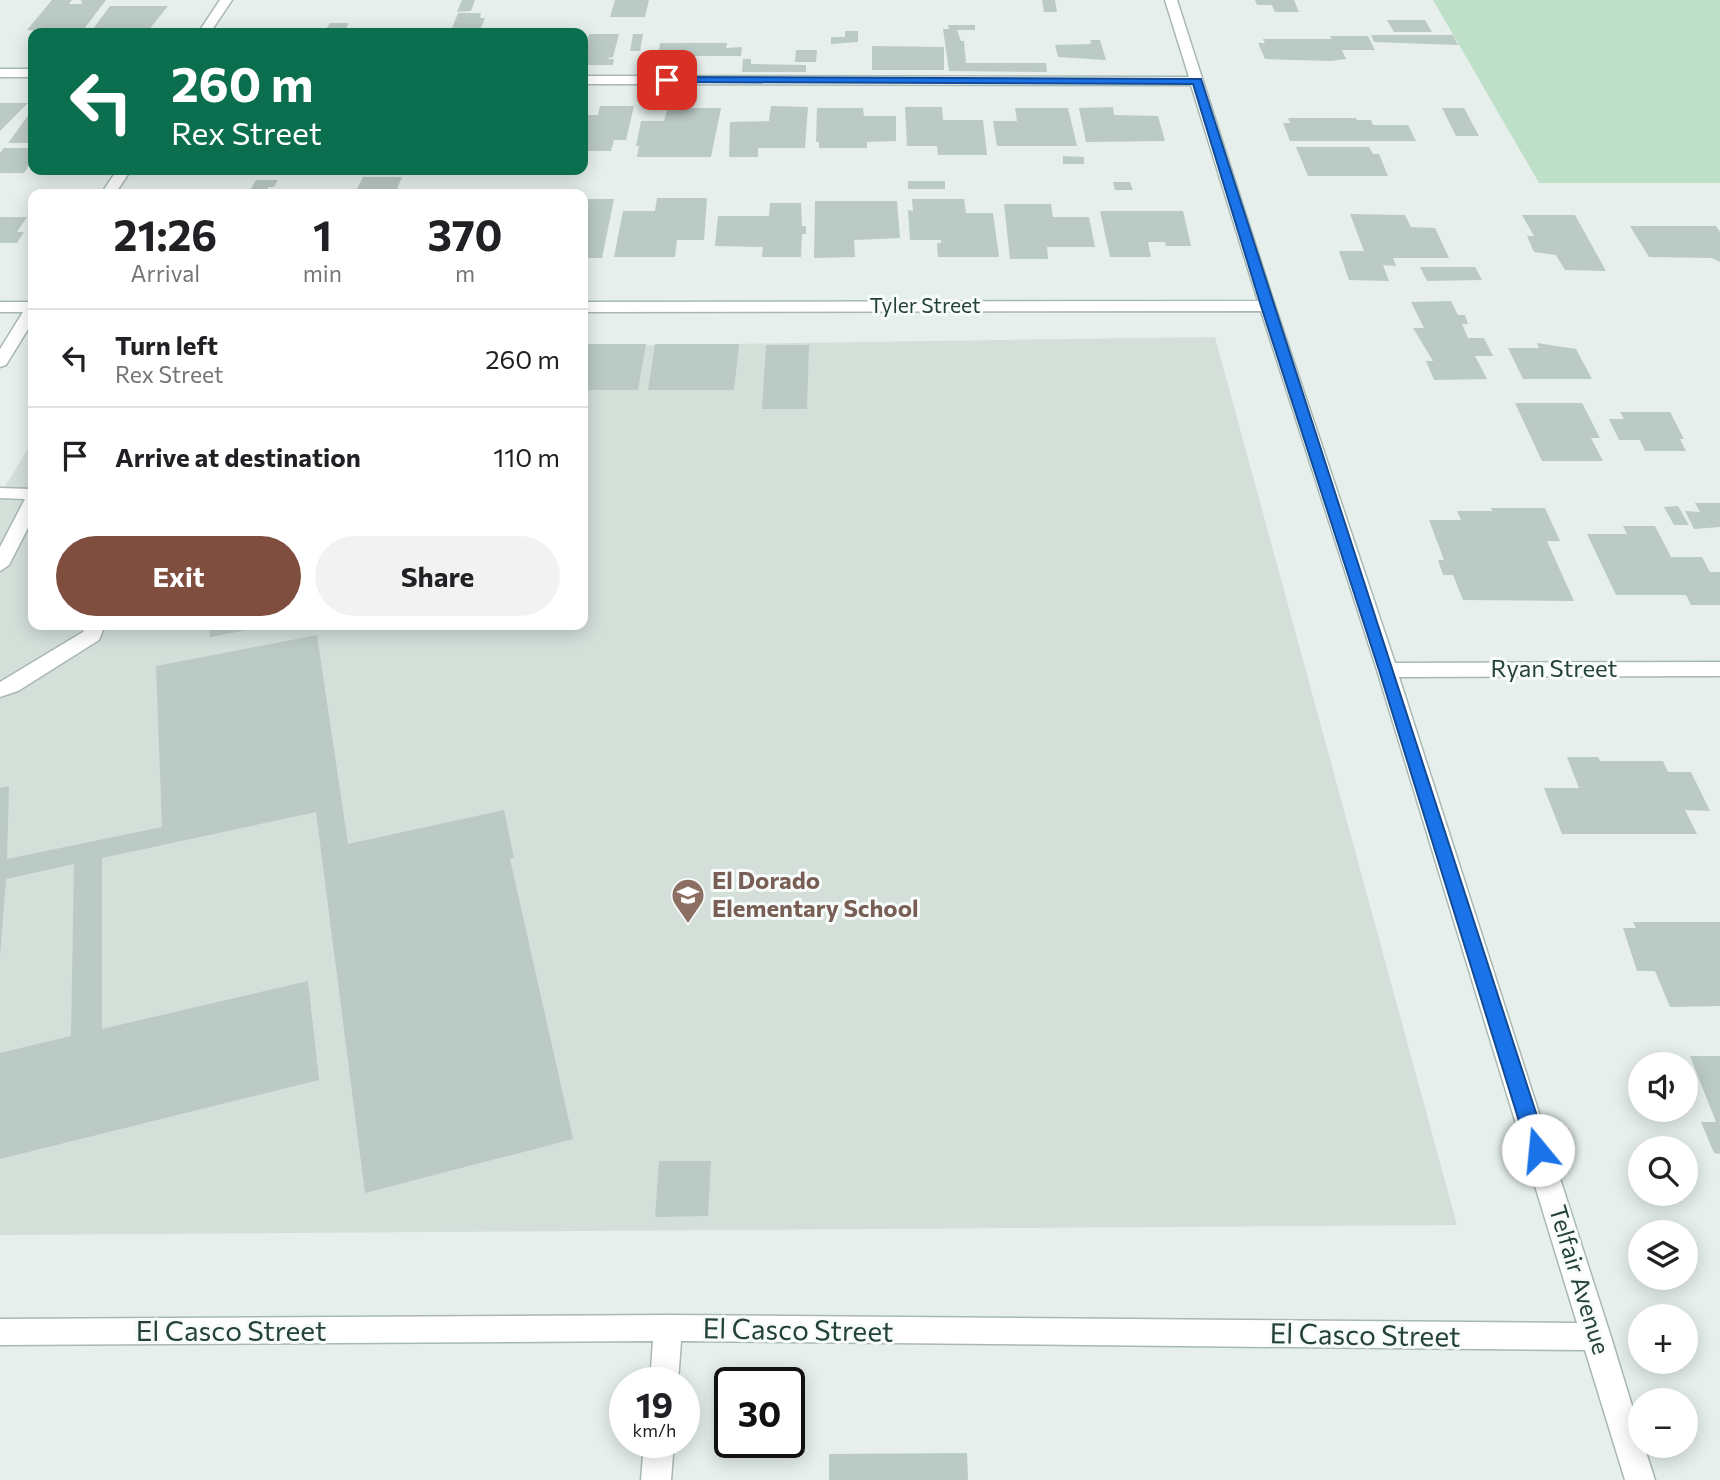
<!DOCTYPE html>
<meta charset="utf-8">
<style>
body{margin:0;font-family:Commissioner,sans-serif;background:#f2f2f2;color:#202124;height:100vh;display:flex;flex-direction:column;font-size:26px;white-space:nowrap}
*{box-sizing:border-box;margin:0}
p{font-size:23px;color:#757577}
.icon{flex:none;width:38px;height:38px;fill:none;stroke:currentColor;stroke-width:2;stroke-linecap:round;stroke-linejoin:round}
.map{position:relative;flex:1;overflow:hidden}
.drawer{position:absolute;left:28px;top:189px;width:560px;height:441px;display:flex;flex-direction:column;background:#fff;border-radius:14px;box-shadow:0 4px 18px #0003}
.drawer>*{flex:none}
.top-card{position:absolute;left:28px;top:28px;width:560px;height:147px;border-radius:14px;box-shadow:0 4px 18px #0003;background:#0b6e4f;color:#fff;overflow:hidden}
.controls{position:absolute;left:1628px;top:1052px;display:grid;gap:14px}
.controls a{display:grid;place-items:center;width:70px;height:70px;border-radius:50%;background:#fff;box-shadow:0 4px 18px #0003;font-size:35px}
.speed{position:absolute;left:609px;top:1367px;display:flex;gap:14px;font-size:35px;font-weight:700;text-align:center}
.speed>*{display:grid;place-content:center;width:91px;height:91px;border-radius:50%;background:#fff;box-shadow:0 4px 18px #0003;line-height:1}
.speed small{font-size:18px;font-weight:400}
.speed .limit{border:4px solid #111;border-radius:10px;background:#fff;color:#111}
.pin{position:absolute;display:grid;place-items:center;width:60px;height:60px;color:#fff;margin:-30px;border-radius:14px;box-shadow:0 4px 10px #0006}
.me{position:absolute;width:77px;margin:-38px;rotate:343deg;stroke-linejoin:round;filter:drop-shadow(0 0 5px #0008)}
.turn{display:flex;align-items:center;gap:24px;height:147px;padding:0 28px;font-size:32px}
.turn .icon{width:91px;height:91px;stroke-width:2.5}
.turn b{display:block;font-size:49px;line-height:60px}
.eta{display:flex;justify-content:space-evenly;align-items:center;height:119px;text-align:center}
.eta b{font-size:42px;font-weight:700;line-height:49px}
.primary-button{display:flex;gap:14px;margin-top:auto;padding:14px 28px}
.primary-button a{flex:1;height:80px;border-radius:42px;background:#7f4e3f;color:#fff;font-size:28px;font-weight:700;line-height:80px;text-align:center}
.primary-button a+a{background:#f2f2f2;color:#202124}
ul{padding:0;list-style:none}
li{display:flex;align-items:center;gap:21px;height:98px;padding:0 28px;border-top:2px solid #e0e0e0}
li div{flex:1}
li b{display:block;font-size:26px}
li em{font-style:normal}
.map>svg:first-child{display:block}
.built{fill:#d4dfda}
.green{fill:#bfe0c8}
.building{fill:#bbcac4}
.lines{fill:none;stroke-linecap:round;stroke-linejoin:round}
.minor-casing{stroke:#a8b8b2;stroke-width:3}
.minor{fill:#fff;fill-rule:evenodd}
.route{fill:#1a73e8;stroke:#114b97;stroke-width:2}
.labels{text-anchor:middle;stroke-width:6;stroke-linejoin:round;paint-order:stroke}
.far-street-label{font-size:21px;fill:#24423a;stroke:#f7fbf9}
.street-label{font-size:24px;fill:#24423a;stroke:#f7fbf9}
.education-label{font-size:24px;font-weight:bold;fill:#785e54;stroke:#f7fbf9;text-anchor:start}
.near-street-label{font-size:28px;fill:#24423a;stroke:#f7fbf9}
</style>
<div class="map">
<svg width="1720" height="1480" viewBox="0 0 1720 1480">
<rect width="100%" height="100%" fill="#e6efeb"/>
<!-- built -->
<polygon class="built" points="1215,337 1457,1225 0,1235 0,495 33,440 33,625 583,625 583,346"/>
<!-- green -->
<polygon class="green" points="1433,0 1720,0 1720,183 1539,183"/>
<!-- building -->
<g class="building">
<polygon points="52,0 72,0 69,4 82,4 81,0 106,0 81,33 27,30"/>
<polygon points="462,0 475,0 471,11 457,12"/>
<polygon points="615,0 649,0 645,17 610,17"/>
<polygon points="1042,0 1055,0 1057,12 1044,12"/>
<polygon points="1255,0 1294,0 1299,12 1275,12 1272,5 1257,5"/>
<polygon points="110,6 168,6 147,32 90,33"/>
<polygon points="458,13 481,13 480,18 485,18 479,33 450,33"/>
<polygon points="1387,20 1425,20 1432,32 1394,32"/>
<polygon points="330,23 349,23 344,32 324,32"/>
<polygon points="948,25 975,25 975,30 957,30 961,41 964,41 966,63 1046,63 1047,72 949,71 943,29 949,29"/>
<polygon points="845,31 858,31 858,42 831,44 831,37 845,37"/>
<polygon points="589,34 619,34 613,57 606,59 614,59 613,65 583,65"/>
<polygon points="633,34 643,34 640,51 630,51"/>
<polygon points="1371,35 1453,35 1458,45 1374,42"/>
<polygon points="1330,36 1368,36 1375,50 1342,50 1346,59 1330,61 1265,59 1258,43 1265,43 1263,39 1332,39"/>
<polygon points="1090,40 1100,40 1106,60 1058,57 1055,45 1091,44"/>
<polygon points="660,43 727,43 726,48 742,47 741,56 658,56"/>
<polygon points="872,46 944,47 944,70 872,70"/>
<polygon points="796,50 817,50 816,62 795,62"/>
<polygon points="743,59 751,59 751,64 806,65 806,72 742,72"/>
<polygon points="0,103 28,103 0,131"/>
<polygon points="600,106 634,106 626,140 614,140 611,151 583,151 583,115 598,115"/>
<polygon points="771,106 808,107 805,148 758,148 758,157 729,157 730,122 769,121"/>
<polygon points="905,107 942,107 943,120 983,120 987,155 938,155 937,146 907,146"/>
<polygon points="1113,107 1114,115 1158,116 1165,141 1086,142 1079,108"/>
<polygon points="668,108 721,108 711,157 637,157 639,146 636,146 641,121 664,121"/>
<polygon points="817,108 863,108 864,116 896,116 896,141 867,142 867,148 819,148 819,142 816,142"/>
<polygon points="1015,108 1068,108 1077,146 997,146 993,121 1017,121"/>
<polygon points="1442,108 1464,108 1479,136 1456,136"/>
<polygon points="33,109 33,143 8,143"/>
<polygon points="1288,118 1356,118 1357,120 1371,120 1373,125 1408,125 1416,141 1290,141 1283,123 1290,123"/>
<polygon points="1296,147 1369,147 1373,154 1379,154 1388,176 1308,176"/>
<polygon points="4,148 33,148 33,160 24,173 0,173 0,153"/>
<polygon points="1063,156 1084,157 1084,164 1063,164"/>
<polygon points="363,177 402,177 397,189 357,189"/>
<polygon points="256,180 278,180 274,187 268,187 266,194 248,194"/>
<rect x="908" y="181" width="37" height="8"/>
<polygon points="1113,182 1130,182 1133,190 1115,190"/>
<polygon points="657,198 707,198 704,240 677,240 675,257 614,257 623,211 655,211"/>
<polygon points="583,199 614,199 602,258 583,258"/>
<polygon points="912,199 964,199 966,213 993,213 999,257 938,257 937,243 941,243 941,240 910,240 908,210 913,211"/>
<polygon points="815,201 897,201 900,238 854,240 855,257 814,258"/>
<polygon points="770,203 801,203 802,226 806,226 806,234 802,234 801,257 762,257 763,247 715,246 718,216 769,216"/>
<polygon points="1004,204 1051,204 1053,217 1089,217 1095,247 1047,247 1048,259 1010,259"/>
<polygon points="1100,211 1183,211 1191,246 1166,246 1165,242 1148,242 1151,257 1110,257"/>
<polygon points="1350,214 1405,215 1411,227 1435,228 1449,258 1393,258 1396,266 1383,265 1389,281 1349,280 1339,251 1364,251"/>
<polygon points="1522,215 1575,215 1606,271 1565,270 1556,255 1534,252 1527,236 1534,236"/>
<polygon points="0,217 27,217 17,232 24,232 17,243 0,243"/>
<polygon points="1630,226 1716,226 1720,232 1720,262 1712,258 1649,257"/>
<polygon points="1420,267 1475,267 1482,280 1427,281"/>
<polygon points="1451,301 1458,315 1465,315 1468,324 1462,324 1468,338 1484,338 1493,356 1475,356 1487,379 1434,380 1426,361 1433,361 1413,328 1424,328 1411,302"/>
<polygon points="1537,343 1576,349 1592,379 1523,379 1508,348 1539,348"/>
<polygon points="583,344 646,344 638,390 583,390"/>
<polygon points="655,344 739,344 734,390 648,390"/>
<polygon points="766,345 809,345 807,409 762,409"/>
<polygon points="1515,403 1582,403 1600,438 1591,438 1603,461 1542,461"/>
<polygon points="1620,412 1670,412 1684,439 1680,439 1686,451 1645,451 1640,440 1619,440 1609,419 1624,419"/>
<polygon points="1695,503 1720,503 1720,527 1694,529 1685,511 1700,512"/>
<polygon points="1678,506 1689,525 1674,525 1664,507"/>
<polygon points="1491,508 1545,508 1560,541 1547,541 1574,601 1463,600 1453,575 1443,575 1438,560 1444,560 1429,520 1461,520 1457,511 1492,511"/>
<polygon points="1623,526 1655,526 1671,557 1702,557 1710,572 1720,572 1720,605 1691,605 1686,595 1616,595 1587,534 1627,534"/>
<polygon points="209,625 268,625 268,626 210,637"/>
<polygon points="317,635 348,844 504,810 514,858 510,859 573,1139 365,1193 316,812 102,858 102,1029 308,981 319,1080 0,1159 0,1053 71,1036 74,864 6,879 0,957 0,788 9,786 7,859 162,827 156,666"/>
<polygon points="1567,757 1598,757 1600,761 1663,761 1668,772 1691,772 1710,811 1685,810 1697,834 1562,834 1544,788 1579,788"/>
<polygon points="1633,922 1720,922 1720,1006 1670,1007 1655,971 1637,971 1623,928 1636,928"/>
<polygon points="1690,1056 1720,1056 1720,1154 1714,1153 1701,1122 1716,1122"/>
<polygon points="659,1161 711,1161 708,1216 655,1217"/>
<polygon points="967,1453 968,1480 829,1480 829,1454"/>
</g>
<g class="lines">
<defs>
<g id="minor">
<polygon points="220,0 232,0 210,33 198,33"/>
<polygon points="1165,0 1177,0 1275,306 1395,663 1720,662 1720,676 1399,677 1611,1337 1640,1432 1640,1446 1644,1446 1655,1480 1625,1480 1585,1350 681,1341 678,1382 650,1382 653,1341 0,1345 0,1319 668,1315 1577,1323 1377,670 1261,311 583,312 583,302 1258,301 1191,85 583,84 583,76 1189,77"/>
<rect x="0" y="69" width="33" height="8"/>
<polygon points="117,170 131,170 115,194 101,194"/>
<polygon points="0,302 33,302 33,321 6,365 0,367 0,349 23,312 0,312"/>
<polygon points="0,488 33,489 33,518 9,565 0,571 0,547 25,499 0,498"/>
<polygon points="85,625 105,625 99,640 18,691 0,697 0,682 83,632"/>
<polygon points="644,1442 674,1442 671,1480 641,1480"/>
</g>
</defs>
<!-- minor casing -->
<use href="#minor" class="minor-casing"/>
<!-- minor -->
<use href="#minor" class="minor"/>
</g>
<!-- route -->
<polygon class="route" points="667,77 1201,79 1548,1150 1545,1156 1538,1159 1531,1156 1528,1150 1379,670 1261,306 1193,84 663,82"/>
<!-- icons -->
<defs>
<symbol id="school-pin" viewBox="-11 -11 22 30"><path d="M0 17L-7.5 6A9.5 9.5 0 1 1 7.5 6Z" fill="#8d6e63" stroke="#f7fbf9"/><path d="M0-5L7-2L0 1L-7-2ZM-4 1L0 2.5L4 1V4Q0 6-4 4Z" fill="#fff"/></symbol>
</defs>
<g fill-rule="evenodd">
<use href="#school-pin" x="669" y="876" width="38" height="52"/>
</g>
<g class="labels">
<!-- far-street labels -->
<g class="far-street-label">
<text x="925" y="313">Tyler Street</text>
</g>
<!-- street labels -->
<g class="street-label">
<text x="1554" y="677">Ryan Street</text>
<text transform="translate(1579 1280) rotate(73)" y="8">Telfair Avenue</text>
</g>
<!-- education labels -->
<g class="education-label">
<text x="712" y="889">El Dorado<tspan x="712" dy="28">Elementary School</tspan></text>
</g>
<!-- near-street labels -->
<g class="near-street-label">
<text transform="translate(798 1330) rotate(1)" y="10">El Casco Street</text>
<text x="231" y="1341">El Casco Street</text>
<text transform="translate(1365 1335) rotate(1)" y="10">El Casco Street</text>
</g>
</g>
</svg>
<div class="controls">
<a><svg class="icon" aria-label="sound" viewBox="0 0 24 24"><path d="M4 9h4l5-4v14l-5-4H4zM17 9q2 3 0 6"/></svg></a>
<a><svg class="icon" aria-label="search" viewBox="0 0 24 24"><circle cx="10" cy="10" r="6"/><path d="M15 15l6 6"/></svg></a>
<a><svg class="icon" aria-label="layers" viewBox="0 0 24 24"><path d="M12 4l9 5-9 5-9-5zM3 14l9 5 9-5"/></svg></a>
<a>+</a>
<a>−</a>
</div>
<div class="speed"><div>19<small>km/h</small></div><div class="limit">30</div></div>
<div class="pin" style="left:667px;top:80px;background:#d93025"><svg class="icon" aria-label="arrive" viewBox="0 0 24 24"><path d="M6 21V4h12l-3 4 3 4H6"/></svg></div>
<svg class="me" style="left:1538px;top:1150px" viewBox="-20 -20 40 40"><circle r="19" fill="#fff"/><path d="M0-13L10 11 0 6-10 11z" fill="#1a73e8"/></svg>
<div class="top-card">
<div class="turn"><svg class="icon" aria-label="left" viewBox="0 0 24 24"><path d="M17 20v-9H6M10 6l-5 5 5 5"/></svg><div><b>260 m</b>Rex Street</div></div>
</div>
<section class="drawer">
<div class="eta">
<div><b>21:26</b><p>Arrival</p></div>
<div><b>1</b><p>min</p></div>
<div><b>370</b><p>m</p></div>
</div>
<ul>
<li><svg class="icon" aria-label="left" viewBox="0 0 24 24"><path d="M17 20v-9H6M10 6l-5 5 5 5"/></svg><div><b>Turn left</b><p>Rex Street</p></div><em>260 m</em></li>
<li><svg class="icon" aria-label="arrive" viewBox="0 0 24 24"><path d="M6 21V4h12l-3 4 3 4H6"/></svg><div><b>Arrive at destination</b></div><em>110 m</em></li>
</ul>
<div class="primary-button"><a>Exit</a><a>Share</a></div>
</section>
</div>
